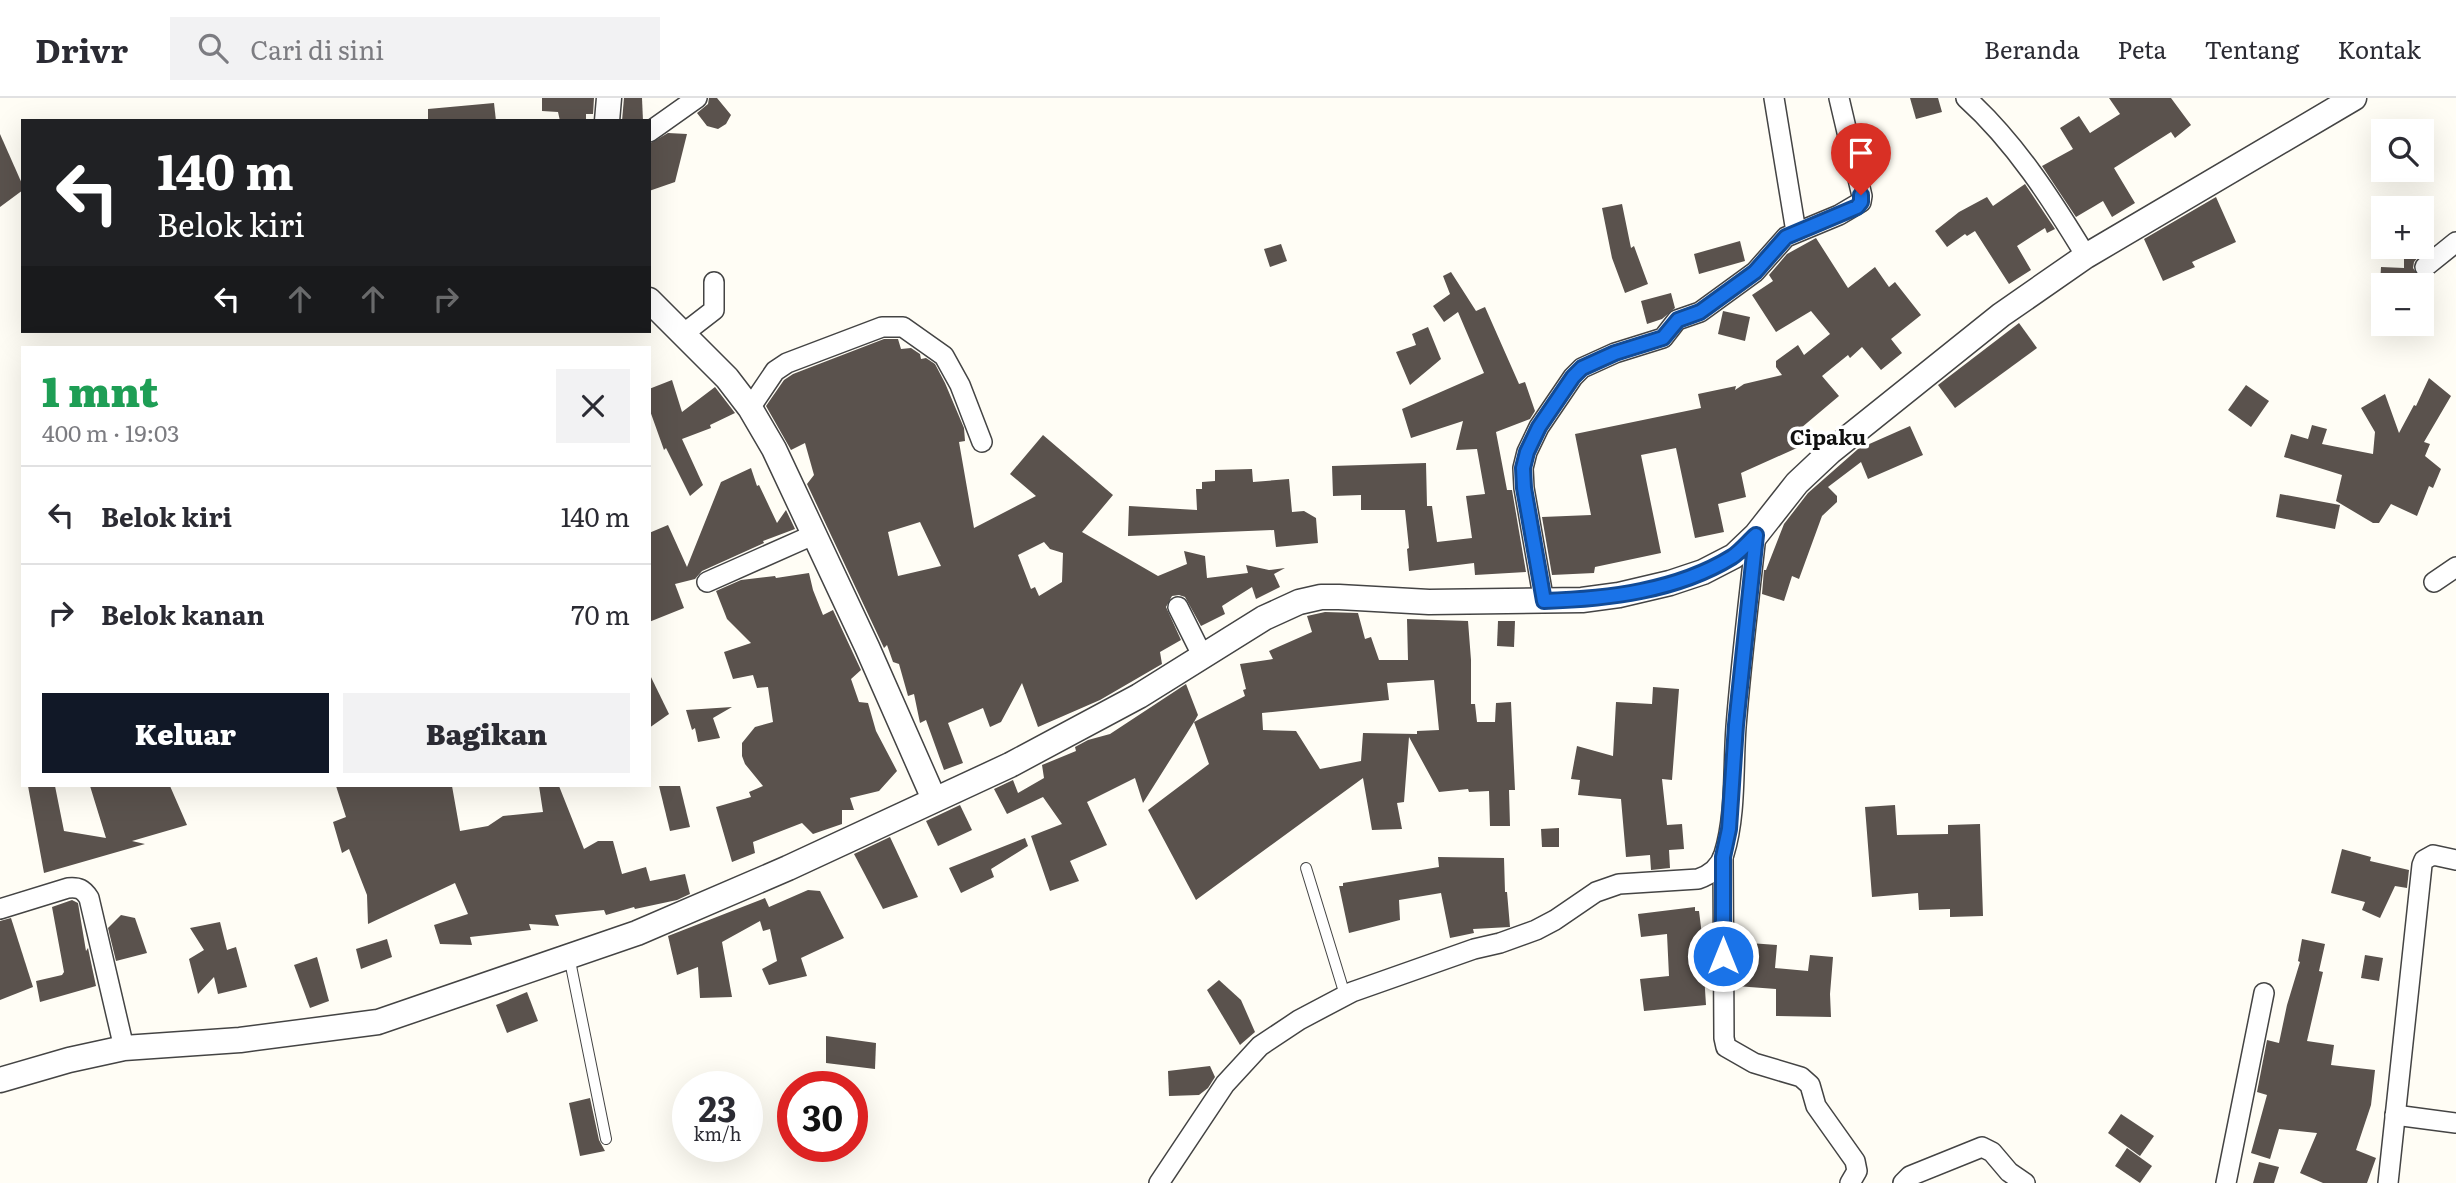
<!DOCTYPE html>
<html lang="id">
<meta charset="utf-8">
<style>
body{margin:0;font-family:Literata,serif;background:#f2f2f3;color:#2b2b33;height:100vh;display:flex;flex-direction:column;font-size:26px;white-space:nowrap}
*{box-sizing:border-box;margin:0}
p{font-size:23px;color:#7c7c81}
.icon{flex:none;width:38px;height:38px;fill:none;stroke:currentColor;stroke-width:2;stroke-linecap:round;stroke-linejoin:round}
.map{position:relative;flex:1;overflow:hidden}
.side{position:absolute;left:21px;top:248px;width:630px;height:441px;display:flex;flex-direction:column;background:#fff;border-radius:0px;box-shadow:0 7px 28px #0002}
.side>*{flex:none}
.banner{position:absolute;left:21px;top:21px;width:630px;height:214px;border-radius:0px;box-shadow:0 7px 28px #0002;background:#202124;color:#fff;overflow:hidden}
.fabs{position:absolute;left:2371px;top:21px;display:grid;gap:14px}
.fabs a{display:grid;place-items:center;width:63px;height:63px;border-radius:0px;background:#fff;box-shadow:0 7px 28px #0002;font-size:35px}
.speed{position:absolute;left:672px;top:973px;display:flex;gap:14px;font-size:35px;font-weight:700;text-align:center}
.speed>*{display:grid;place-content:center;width:91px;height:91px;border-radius:50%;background:#fff;box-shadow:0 7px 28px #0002;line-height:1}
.speed small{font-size:18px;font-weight:400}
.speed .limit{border:10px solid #d22;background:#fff;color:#111}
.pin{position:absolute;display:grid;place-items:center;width:60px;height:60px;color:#fff;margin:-72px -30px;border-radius:50% 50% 50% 0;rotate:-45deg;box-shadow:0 0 7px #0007}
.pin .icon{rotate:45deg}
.me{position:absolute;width:77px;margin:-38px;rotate:0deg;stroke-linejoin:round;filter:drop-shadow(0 0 5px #0008)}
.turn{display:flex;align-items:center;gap:24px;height:147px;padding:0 21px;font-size:32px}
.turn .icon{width:91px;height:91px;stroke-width:2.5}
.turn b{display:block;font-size:49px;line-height:60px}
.lanes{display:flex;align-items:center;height:66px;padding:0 21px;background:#0003;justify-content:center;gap:35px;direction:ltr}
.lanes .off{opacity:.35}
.round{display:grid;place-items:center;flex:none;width:74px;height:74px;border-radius:0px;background:#f2f2f3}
.head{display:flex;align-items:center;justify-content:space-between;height:119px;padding:0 21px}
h1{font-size:42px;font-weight:800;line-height:52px;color:#1e9e55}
.button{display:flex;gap:14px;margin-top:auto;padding:14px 21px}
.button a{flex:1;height:80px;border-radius:0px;background:#111827;color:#fff;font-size:28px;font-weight:800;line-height:80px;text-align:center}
.button a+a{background:#f2f2f3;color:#2b2b33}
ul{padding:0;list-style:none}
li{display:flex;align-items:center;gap:21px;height:98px;padding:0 21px;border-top:2px solid #e1e1e2}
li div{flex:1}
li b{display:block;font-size:26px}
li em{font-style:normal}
header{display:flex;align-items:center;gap:42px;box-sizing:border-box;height:98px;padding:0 35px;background:#fff;border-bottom:2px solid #e1e1e2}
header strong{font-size:33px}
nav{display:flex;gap:38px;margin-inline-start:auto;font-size:24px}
.search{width:490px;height:63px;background:#f2f2f3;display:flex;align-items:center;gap:18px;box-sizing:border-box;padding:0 24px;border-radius:0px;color:#7c7c81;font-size:26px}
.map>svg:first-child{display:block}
.building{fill:#5a524d;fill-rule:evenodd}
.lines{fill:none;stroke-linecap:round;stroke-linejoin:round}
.service-casing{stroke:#444;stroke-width:12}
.minor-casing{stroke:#444;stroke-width:22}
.tertiary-casing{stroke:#444;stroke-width:27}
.service{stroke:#fff;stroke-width:10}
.minor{stroke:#fff;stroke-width:19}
.tertiary{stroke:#fff;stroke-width:24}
.route-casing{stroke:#114b97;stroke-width:18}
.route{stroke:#1a73e8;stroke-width:12}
.labels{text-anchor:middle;stroke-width:7;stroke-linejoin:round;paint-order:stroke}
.quarter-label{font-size:21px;font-weight:bold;fill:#111;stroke:#fff}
</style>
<header>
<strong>Drivr</strong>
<div class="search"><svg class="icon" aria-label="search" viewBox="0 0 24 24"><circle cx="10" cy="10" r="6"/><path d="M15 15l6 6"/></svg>Cari di sini</div>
<nav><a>Beranda</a><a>Peta</a><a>Tentang</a><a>Kontak</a></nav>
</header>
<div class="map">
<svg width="2456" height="1085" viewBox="0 0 2456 1085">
<rect width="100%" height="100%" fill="#fffdf5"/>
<!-- building -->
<g class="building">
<polygon points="542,0 594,0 593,16 586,16 586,23 560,23 558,14 542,13"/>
<polygon points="624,0 642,0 643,23 622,23"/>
<polygon points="709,0 717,0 731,17 726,26 718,31 707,28 697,15 708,6"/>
<polygon points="1910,0 1938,0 1942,14 1916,21"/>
<polygon points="2109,0 2171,0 2191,27 2175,40 2171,34 2114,70 2135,105 2112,119 2103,103 2076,119 2042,68 2073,51 2060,30 2079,18 2090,35 2120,16"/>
<polygon points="494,5 496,23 428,23 428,11"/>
<polygon points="668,35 687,36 675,84 649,93 649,46"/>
<polygon points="0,36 23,88 23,92 0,109"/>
<polygon points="2025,86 2055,131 2047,135 2045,130 2017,148 2031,172 2009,186 1975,133 1967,138 1965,136 1947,149 1935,133 1959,114 1987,99 1993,108"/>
<polygon points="2216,99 2236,144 2192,164 2195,169 2163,183 2144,141"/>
<polygon points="1622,106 1631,150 1634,148 1648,186 1625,195 1612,160 1602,110"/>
<polygon points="1816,140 1848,190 1875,169 1889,189 1895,184 1921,217 1891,241 1902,255 1881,272 1862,249 1850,260 1848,257 1822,278 1839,298 1801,330 1808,345 1741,375 1746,399 1718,406 1724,434 1695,440 1676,350 1641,357 1661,455 1595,469 1594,475 1552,477 1542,419 1591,417 1575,336 1701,310 1698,296 1736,288 1735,292 1744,286 1782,277 1776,269 1776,263 1798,247 1804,257 1830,236 1811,213 1776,234 1752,197 1773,183 1769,177 1787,156"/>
<polygon points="1740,143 1745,163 1699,176 1694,156"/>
<polygon points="1281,146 1287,163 1270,169 1264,151"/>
<polygon points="2404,158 2419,158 2414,164 2413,170 2420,180 2420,187 2380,187 2381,169 2404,170"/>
<polygon points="1451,174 1476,213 1485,209 1519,286 1525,284 1535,313 1530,321 1496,334 1507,392 1512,392 1526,474 1475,477 1474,465 1409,473 1407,451 1409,450 1405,412 1361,412 1361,397 1333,398 1332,368 1426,365 1427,408 1432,408 1437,444 1472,440 1466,398 1485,396 1477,351 1456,352 1463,323 1411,340 1402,311 1484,275 1458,214 1444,224 1433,208 1450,196 1443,178"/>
<polygon points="1671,195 1675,210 1662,221 1647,226 1641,203"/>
<polygon points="1723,213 1750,219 1745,243 1718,236"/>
<polygon points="2019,225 2037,250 1955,310 1938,287"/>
<polygon points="1428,229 1441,261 1410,287 1396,254 1416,247 1412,236"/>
<path d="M884 241H898L901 251 911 250 920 256 921 261 926 260 935 266 945 285 964 330 965 343 959 344 974 430 1036 398 1010 376 1043 337 1113 397 1082 434 1158 478 1187 466 1184 453 1205 458 1207 480 1248 475 1246 467 1269 472 1285 470 1274 476 1280 489 1256 501 1252 489 1222 508 1225 516 1201 528 1185 499 1179 497 1172 498 1166 509 1181 542 1160 554 1162 566 1100 602 1038 629 1022 585 1001 624 990 629 983 610 948 625 963 665 944 672 926 622 920 625 914 596 908 598 899 566 893 564 887 547 884 550 807 386 814 377 805 345 791 352 766 308 784 282 793 276ZM920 424 941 468 898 478 888 434ZM1044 444 1050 451 1063 455 1062 484 1039 498 1035 489 1031 491 1018 457Z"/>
<polygon points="2429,280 2451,298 2424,344 2430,346 2425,358 2441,371 2433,390 2429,388 2417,418 2391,406 2379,425 2373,425 2336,403 2342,377 2284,359 2291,336 2308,341 2312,327 2327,331 2322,346 2373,356 2375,334 2361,310 2385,296 2399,335 2414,307 2416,308"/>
<polygon points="672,282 682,314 715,289 735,315 710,327 711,330 682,341 703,387 690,398 666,350 664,352 649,310 649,291"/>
<polygon points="2246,287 2269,303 2251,329 2228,312"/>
<polygon points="1910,328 1923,357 1868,381 1861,364 1828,389 1837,398 1837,404 1822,418 1799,481 1792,478 1784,503 1762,496 1764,472 1766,472 1784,426 1808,395 1858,351"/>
<polygon points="751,370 757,388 759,387 777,425 786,412 795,431 763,443 764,445 702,473 695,481 675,486 684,510 649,524 649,435 668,427 687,469 721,384"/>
<polygon points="1252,371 1253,384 1289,381 1292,414 1304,413 1316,420 1318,445 1276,449 1274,432 1128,438 1129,408 1197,412 1196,391 1202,391 1202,384 1215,383 1215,372"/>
<polygon points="2280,396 2340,407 2335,431 2276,419"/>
<polygon points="809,475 813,492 823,517 833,512 853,555 861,572 851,581 859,604 868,605 876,633 897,673 879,693 850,700 854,712 842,712 842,726 813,736 802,725 753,744 755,755 732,764 716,709 751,699 749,694 763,688 745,666 742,658 742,645 755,629 773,624 768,589 757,590 753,577 733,581 724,554 751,545 727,521 716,493 741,482 775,478 776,480"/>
<path d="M1325 514 1358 515 1365 541 1371 539 1379 562H1408L1407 521 1468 523 1471 562V606H1475L1477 624H1495L1496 605 1511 604 1515 692H1509L1510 728H1490L1489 693 1469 694 1468 691 1439 694 1409 639 1404 704 1397 705 1402 731 1372 732 1363 680 1196 802 1148 712 1209 666 1194 624 1143 705 1135 680 1087 704 1107 747 1070 763 1079 783 1050 793 1031 738 1062 726 1043 699 1007 716 994 691 1013 682 1018 695 1044 680 1042 667 1076 653 1075 649 1088 642 1110 636 1186 586 1198 617 1194 624 1245 598 1243 592 1246 591 1240 566 1273 561 1269 553 1312 534 1307 518ZM1434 582 1439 632 1417 633V636L1363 635 1361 663 1320 671 1296 633 1263 632 1262 615 1389 602 1387 585Z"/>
<polygon points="1498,523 1515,523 1514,549 1497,548"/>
<polygon points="649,575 669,616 649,630"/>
<polygon points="1653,589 1679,591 1672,682 1662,681 1667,727 1682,726 1684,751 1669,752 1670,770 1651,772 1650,757 1626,759 1621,701 1578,697 1580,682 1571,681 1577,648 1613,658 1616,604 1652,606"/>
<polygon points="732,609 713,620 720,640 698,644 695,630 692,632 686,612"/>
<polygon points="28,688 55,688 64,733 106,740 90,688 170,688 187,727 132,743 145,746 44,775"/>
<polygon points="336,688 452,688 460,733 488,728 503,718 543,714 539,688 559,688 584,751 598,743 613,743 622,776 646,769 650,783 685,776 690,796 677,802 635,811 634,809 606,817 604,812 555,817 559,828 529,826 531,832 470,839 472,847 440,846 434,827 468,816 455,785 368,826 367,797 349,751 342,755 333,724 346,719"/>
<polygon points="659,688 680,688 690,729 670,733"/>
<polygon points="960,707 972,732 938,748 926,723"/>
<polygon points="1895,707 1897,737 1948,736 1948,727 1980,726 1983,818 1950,819 1950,811 1919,812 1918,795 1872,799 1865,709"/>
<polygon points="1559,730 1559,749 1542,749 1541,731"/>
<polygon points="890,739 918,799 883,811 854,756"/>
<polygon points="1025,740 1028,748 991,771 994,779 961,795 949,770"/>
<polygon points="2342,751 2371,759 2370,763 2409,772 2407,790 2395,788 2380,820 2362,812 2365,804 2331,795"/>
<polygon points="1438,759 1504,760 1505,794 1507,794 1510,829 1473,831 1474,835 1450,840 1441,795 1399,802 1400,822 1349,835 1339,788 1343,788 1343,785 1439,769"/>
<polygon points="808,792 820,793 844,840 801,860 807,878 769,887 762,871 777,863 770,831 763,833 760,823 722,844 732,899 700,900 698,869 677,877 668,838 765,800 769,809"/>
<polygon points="72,802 78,805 86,853 88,850 96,888 40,904 36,883 62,877 64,874 52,809"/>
<polygon points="1695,809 1695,813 1699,813 1701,829 1706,907 1644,913 1640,881 1669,878 1667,836 1641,839 1638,816"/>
<polygon points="121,817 135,820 147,855 116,863 108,830"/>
<polygon points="11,820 33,889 0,902 0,823"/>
<polygon points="220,824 227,852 236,849 247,889 218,896 214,879 198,896 189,861 204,852 190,830"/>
<polygon points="387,841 392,859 361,871 356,851"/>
<polygon points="2302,841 2325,846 2319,873 2323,874 2307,943 2334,947 2331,967 2375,972 2371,1007 2356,1052 2376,1060 2367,1085 2323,1085 2300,1075 2317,1035 2279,1031 2270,1061 2251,1055 2267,997 2257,994 2267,942 2279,945 2287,907 2300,864 2298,863"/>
<polygon points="1736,844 1777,847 1775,870 1808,873 1810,857 1833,859 1830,896 1831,919 1776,918 1776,891 1736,888"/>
<polygon points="2365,857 2383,860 2379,883 2361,880"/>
<polygon points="317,859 329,903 310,910 294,867"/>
<polygon points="1219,882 1241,902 1255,934 1240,947 1207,892"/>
<polygon points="527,894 538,923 507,935 496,907"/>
<polygon points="826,938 876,945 875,971 826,965"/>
<polygon points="1210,968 1215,979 1208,990 1199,997 1169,998 1168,973"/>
<polygon points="590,1000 599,1042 605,1053 580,1058 569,1005"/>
<polygon points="2121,1016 2154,1038 2140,1058 2108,1035"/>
<polygon points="2127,1050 2152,1068 2140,1085 2115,1068"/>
<polygon points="2259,1064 2279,1069 2274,1085 2253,1085"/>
</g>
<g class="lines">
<defs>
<g id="service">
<polyline points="1306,770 1345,897"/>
<polyline points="569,858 606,1041"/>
</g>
<g id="minor">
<polyline points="1774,0 1796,134"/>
<path d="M1966 0C2015 44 2052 102 2086 158"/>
<polyline points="649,34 697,0"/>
<polyline points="2425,169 2456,144"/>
<polyline points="683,236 714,212 714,184"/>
<polyline points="750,310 775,273 787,265 882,229 903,229 944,258 960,287 982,344"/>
<polyline points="707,484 813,437"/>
<polyline points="2434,484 2456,469"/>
<polyline points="1544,504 1524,390 1523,370 1527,354 1539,329 1573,279 1582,270 1615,255 1663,240 1677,222 1700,214 1755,174 1786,139 1839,117 1861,104 1862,98 1839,0"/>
<polyline points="1178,509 1203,559"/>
<polyline points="1723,759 1724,940 1726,949 1754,965 1801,979 1810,987 1816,1008 1855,1063 1857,1073 1850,1085"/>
<path d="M0 811 68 790C79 789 83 791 89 800L124 950"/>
<polyline points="2395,1017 2456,1025"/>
<path d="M1159 1085 1225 986 1260 948 1299 922 1352 894 1474 851 1500 845 1536 832 1555 822 1596 794 1619 786 1698 781C1710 777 1720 769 1724 756 1736 718 1733 669 1736 629 1741 565 1749 501 1756 437"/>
<polyline points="1903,1085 1910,1078 1982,1049 1992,1054 2009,1074 2025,1085"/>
<polyline points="2226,1085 2264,895"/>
<polyline points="2388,1085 2422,767 2424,762 2433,757 2456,762"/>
</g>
<g id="tertiary">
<polyline points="607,23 609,0"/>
<polyline points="649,202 727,280 750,310 774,351 867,549 934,701"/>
<polyline points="0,982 69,962 124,950 240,942 378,924 637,835 788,770 1010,667 1139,598 1264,520 1299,504 1321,499 1339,499 1429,504 1582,502 1619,497 1670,485 1703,474 1734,458 1756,437 1797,385 1830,354 2001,217 2086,158 2354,0"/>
</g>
</defs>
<!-- service casing -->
<use href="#service" class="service-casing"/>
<!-- minor casing -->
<use href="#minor" class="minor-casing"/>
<!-- tertiary casing -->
<use href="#tertiary" class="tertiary-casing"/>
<!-- service -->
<use href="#service" class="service"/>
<!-- minor -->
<use href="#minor" class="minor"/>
<!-- tertiary -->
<use href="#tertiary" class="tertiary"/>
</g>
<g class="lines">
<defs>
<path id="route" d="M1723 858V759L1729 731 1736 627 1756 437C1748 444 1741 453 1732 459 1677 493 1607 501 1544 503L1524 390 1523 370 1527 354 1539 329 1573 279 1582 270 1615 255 1663 240 1678 222 1700 214 1755 174 1786 139 1857 109 1861 104V97"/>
</defs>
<!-- route casing -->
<use href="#route" class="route-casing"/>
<!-- route -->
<use href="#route" class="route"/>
</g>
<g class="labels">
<!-- quarter labels -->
<g class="quarter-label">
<text x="1828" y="347">Cipaku</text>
</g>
</g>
</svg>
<div class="fabs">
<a><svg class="icon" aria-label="search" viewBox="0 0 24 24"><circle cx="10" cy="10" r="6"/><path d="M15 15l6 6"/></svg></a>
<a>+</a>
<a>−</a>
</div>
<div class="speed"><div>23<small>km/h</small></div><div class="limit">30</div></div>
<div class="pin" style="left:1861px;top:97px;background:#d93025"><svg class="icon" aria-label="arrive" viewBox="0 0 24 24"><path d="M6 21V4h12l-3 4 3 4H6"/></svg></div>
<svg class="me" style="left:1723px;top:858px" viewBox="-20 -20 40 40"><circle r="17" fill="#1a73e8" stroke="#fff" stroke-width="3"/><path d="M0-11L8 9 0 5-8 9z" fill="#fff"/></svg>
<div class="banner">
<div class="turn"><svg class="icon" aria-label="left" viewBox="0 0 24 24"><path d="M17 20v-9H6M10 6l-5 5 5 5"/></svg><div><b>140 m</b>Belok kiri</div></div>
<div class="lanes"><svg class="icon" aria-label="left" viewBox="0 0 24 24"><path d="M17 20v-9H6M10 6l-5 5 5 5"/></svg><svg class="icon off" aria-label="ahead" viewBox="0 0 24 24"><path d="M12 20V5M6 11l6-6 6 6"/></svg><svg class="icon off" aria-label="ahead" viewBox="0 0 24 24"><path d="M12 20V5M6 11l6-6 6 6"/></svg><svg class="icon off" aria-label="right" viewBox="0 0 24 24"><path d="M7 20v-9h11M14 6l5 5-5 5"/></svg></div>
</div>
<section class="side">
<div class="head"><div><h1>1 mnt</h1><p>400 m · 19:03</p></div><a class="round"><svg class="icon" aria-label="close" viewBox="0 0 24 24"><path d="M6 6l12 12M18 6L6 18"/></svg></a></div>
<ul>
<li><svg class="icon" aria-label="left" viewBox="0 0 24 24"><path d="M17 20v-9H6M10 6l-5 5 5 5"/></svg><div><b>Belok kiri</b></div><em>140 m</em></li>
<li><svg class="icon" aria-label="right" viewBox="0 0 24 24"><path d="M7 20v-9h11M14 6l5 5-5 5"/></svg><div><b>Belok kanan</b></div><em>70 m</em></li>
</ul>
<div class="button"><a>Keluar</a><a>Bagikan</a></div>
</section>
</div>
